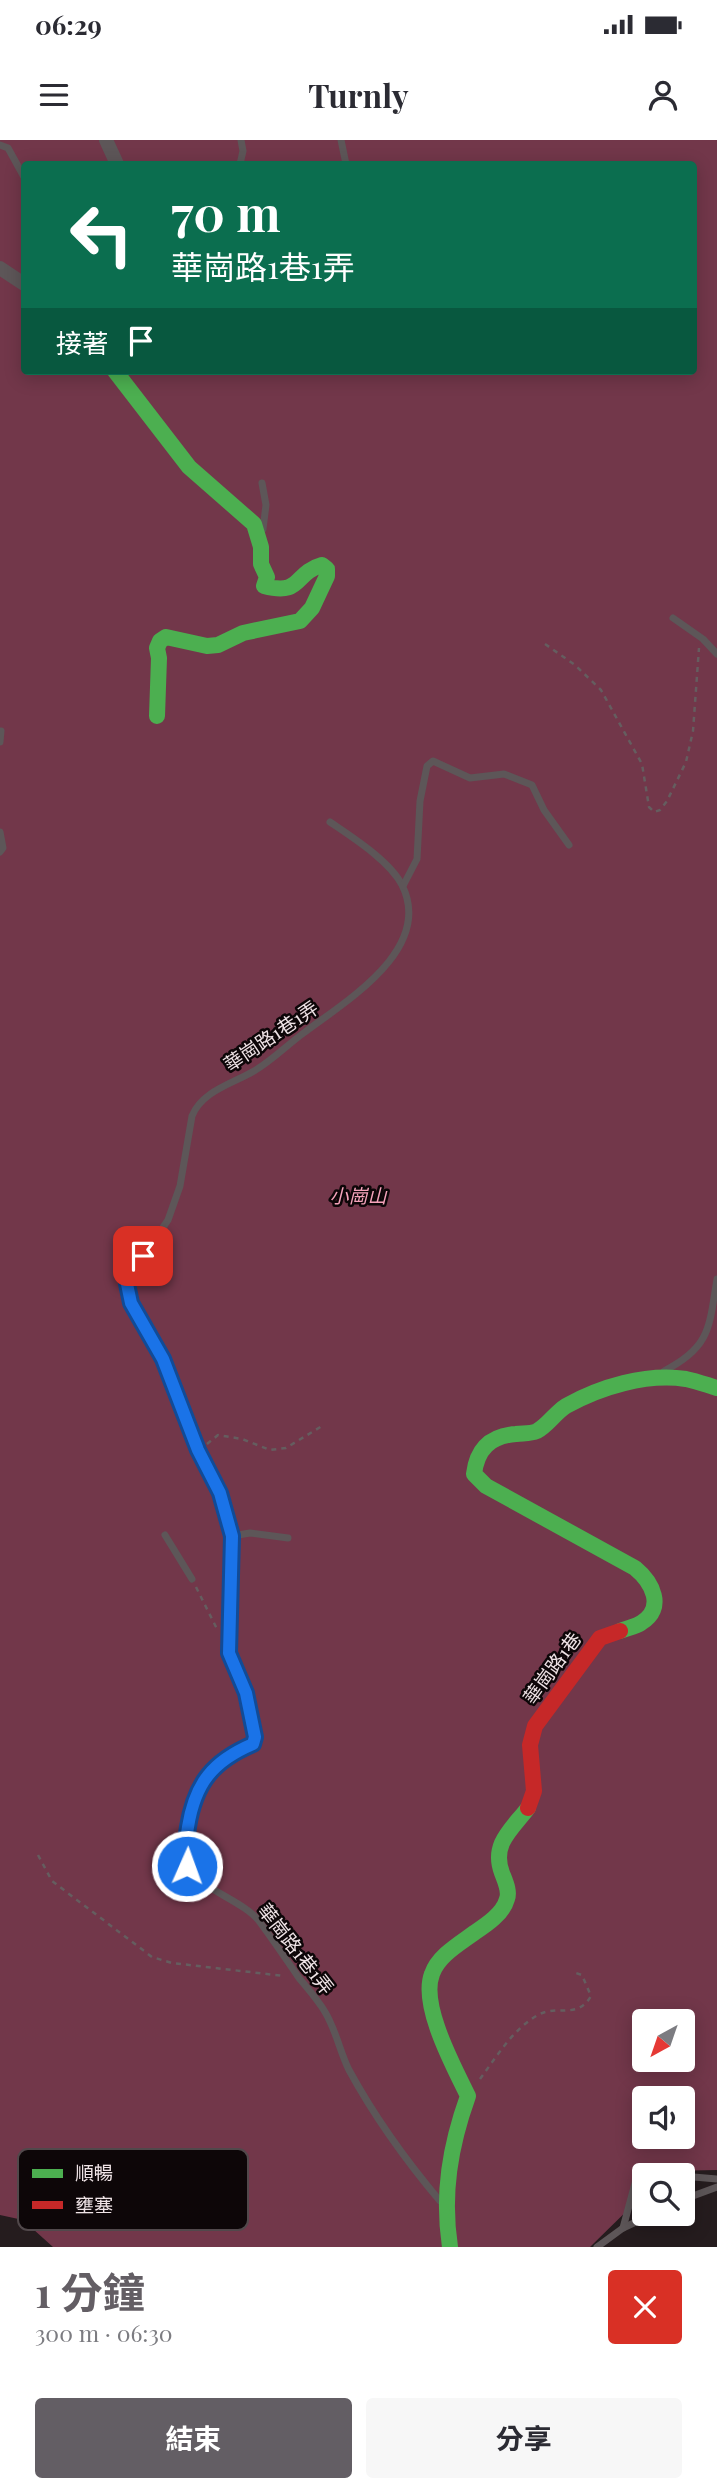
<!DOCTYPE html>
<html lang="zh-TW">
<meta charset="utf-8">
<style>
body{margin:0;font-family:"Playfair Display","Noto Sans TC",serif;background:#f7f7f7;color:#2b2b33;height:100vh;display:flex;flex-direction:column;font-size:26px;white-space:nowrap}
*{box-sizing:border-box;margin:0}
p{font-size:23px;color:#7c7c81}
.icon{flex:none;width:38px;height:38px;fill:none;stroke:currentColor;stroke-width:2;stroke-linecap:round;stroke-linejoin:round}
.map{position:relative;height:2107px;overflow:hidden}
.panel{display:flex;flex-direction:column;background:#fff;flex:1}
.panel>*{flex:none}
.banner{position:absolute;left:21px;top:21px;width:676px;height:214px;border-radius:7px;box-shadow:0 4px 18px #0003;background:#0b6e4f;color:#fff;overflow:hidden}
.needle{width:46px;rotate:220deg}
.fabs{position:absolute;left:632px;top:1869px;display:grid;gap:14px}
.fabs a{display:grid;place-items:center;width:63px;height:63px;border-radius:7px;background:#fff;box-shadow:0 4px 18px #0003;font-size:35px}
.pin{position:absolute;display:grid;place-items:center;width:60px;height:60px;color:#fff;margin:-30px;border-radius:14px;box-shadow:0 4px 10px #0006}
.me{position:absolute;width:77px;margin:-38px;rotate:2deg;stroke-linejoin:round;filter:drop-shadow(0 0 5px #0008)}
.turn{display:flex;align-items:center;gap:24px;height:147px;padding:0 35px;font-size:32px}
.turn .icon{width:91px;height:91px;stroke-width:2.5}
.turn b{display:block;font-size:49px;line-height:60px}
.then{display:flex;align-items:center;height:66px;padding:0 35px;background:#0003;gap:14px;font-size:26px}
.round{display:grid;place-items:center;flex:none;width:74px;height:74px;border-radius:7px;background:#f7f7f7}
.summary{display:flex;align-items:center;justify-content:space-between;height:119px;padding:0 35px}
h1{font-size:42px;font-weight:700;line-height:52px;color:#635e64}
.cta{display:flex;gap:14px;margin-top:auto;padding:14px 35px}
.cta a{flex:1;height:80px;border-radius:7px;background:#635e64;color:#fff;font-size:28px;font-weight:700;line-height:80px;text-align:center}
.cta a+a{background:#f7f7f7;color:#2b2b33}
.status{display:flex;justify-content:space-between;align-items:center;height:49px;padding:0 35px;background:#fff;direction:ltr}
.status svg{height:19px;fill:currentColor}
header{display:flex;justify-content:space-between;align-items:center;height:91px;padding:0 35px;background:#fff;font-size:32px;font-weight:700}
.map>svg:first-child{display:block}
.forest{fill:#72374a;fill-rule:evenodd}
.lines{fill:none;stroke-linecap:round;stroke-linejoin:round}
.path{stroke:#655d5f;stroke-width:2.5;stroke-dasharray:5 5;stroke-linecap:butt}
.lane{stroke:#5d5658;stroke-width:7}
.street{stroke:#5d5658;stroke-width:14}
.fast{stroke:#4caf50;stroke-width:16}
.jam{stroke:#c62828;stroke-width:16}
.route-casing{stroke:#114b97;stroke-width:18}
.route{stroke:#1a73e8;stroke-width:12}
.labels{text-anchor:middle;stroke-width:5;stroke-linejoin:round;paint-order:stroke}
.street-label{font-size:19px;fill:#efe3e6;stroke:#0d0608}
.park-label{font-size:19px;font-style:italic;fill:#f5a3bb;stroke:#0d0608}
.key{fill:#0d0608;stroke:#51484b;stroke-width:2}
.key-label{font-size:19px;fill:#efe3e6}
</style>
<div class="status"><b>06:29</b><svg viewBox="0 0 49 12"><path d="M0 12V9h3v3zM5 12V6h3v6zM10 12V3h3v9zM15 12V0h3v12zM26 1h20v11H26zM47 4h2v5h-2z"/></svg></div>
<header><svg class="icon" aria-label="menu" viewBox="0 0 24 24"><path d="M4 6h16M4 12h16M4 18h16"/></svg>Turnly<svg class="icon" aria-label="person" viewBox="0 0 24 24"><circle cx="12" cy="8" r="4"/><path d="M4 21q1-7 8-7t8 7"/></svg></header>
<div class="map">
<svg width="717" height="2107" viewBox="0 0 717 2107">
<rect width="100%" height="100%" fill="#251c1e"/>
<!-- forest -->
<path class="forest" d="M0 0H717V2030L668 2031 644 2035V2054L590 2107H53L23 2080 0 2075ZM24 24H693V231H24ZM644 1881H682V1920H644ZM644 1958H682V1997H644Z"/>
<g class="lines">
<!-- path -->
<g class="path">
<polyline points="545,504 575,525 601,550 642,624 649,667 654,672 660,670 667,661 686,622 693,591 699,508"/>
<polyline points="207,1304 218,1295 242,1299 270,1310 286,1308 322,1286"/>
<polyline points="196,1447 218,1491"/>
<polyline points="38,1715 52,1741 152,1817 172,1823 284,1836"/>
<path d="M480 1939C497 1916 513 1889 538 1875 558 1864 577 1880 591 1856L582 1835 573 1832"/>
</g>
<!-- lane -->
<g class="lane">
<polyline points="341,0 346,24"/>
<polyline points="0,5 8,8 24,37"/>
<polyline points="240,24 243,11 241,0"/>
<polyline points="327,231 334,231"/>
<polyline points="262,343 266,365 263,389"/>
<polyline points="673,478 703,499 717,514"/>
<polyline points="0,602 1,591"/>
<path d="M330 682C352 697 390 721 402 745 434 809 346 861 305 892 288 904 273 920 254 931 232 944 202 951 192 976L180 1046 168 1080 131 1134 127 1144 131 1163 163 1219 198 1310 220 1353 232 1396 229 1513 246 1553 255 1597 253 1604C210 1623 195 1646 188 1692 186 1702 183 1713 186 1723 194 1747 243 1760 259 1781 273 1800 286 1819 299 1838 308 1849 318 1860 325 1872 336 1890 340 1912 349 1930 373 1974 408 2023 440 2061"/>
<polyline points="0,692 3,708 0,712"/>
<polyline points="403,746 417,719 420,661 427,626 433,621 470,638 504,634 532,645 544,670 569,705"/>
<path d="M664 1231C711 1207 709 1187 717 1139"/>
<polyline points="165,1395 192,1439"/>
<polyline points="232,1396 250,1393 288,1398"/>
<polyline points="682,2036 717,2039"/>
<polyline points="682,2060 717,2047"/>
<polyline points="623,2088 637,2036 643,2032 675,2035"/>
<polyline points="597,2107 623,2088 653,2074"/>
</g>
<!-- street -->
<g class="street">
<polyline points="106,0 117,24"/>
<polyline points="0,128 24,144"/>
</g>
<!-- fast -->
<g class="fast">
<path d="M115 231 189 327 254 384 261 407V424L267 437 264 446C303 456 293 433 322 425L327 429V436L312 468 300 481 243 493 218 505 207 506 166 497 160 501 157 508 159 518 157 576"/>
<path d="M620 1491C627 1488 635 1487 641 1483 666 1468 652 1442 635 1428L486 1346 474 1334C477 1309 490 1296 516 1294 523 1293 530 1294 537 1291 548 1285 555 1273 566 1266 600 1247 646 1233 686 1239 696 1241 707 1245 717 1248"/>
<path d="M450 2107C442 2054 450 2006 468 1956 454 1927 420 1865 432 1834 438 1816 459 1804 474 1793 486 1785 503 1774 507 1759 510 1751 505 1741 502 1733 491 1704 512 1689 528 1668"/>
</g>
<!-- jam -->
<polyline class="jam" points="528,1668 534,1651 530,1605 535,1586 600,1498 620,1491"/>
</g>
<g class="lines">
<defs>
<path id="route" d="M143 1116 131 1134 127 1144 131 1163 163 1219 198 1310 220 1353 232 1396 229 1513 246 1553 255 1597 253 1604C213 1621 195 1643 188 1687 186 1700 184 1712 187 1726"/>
</defs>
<!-- route casing -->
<use href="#route" class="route-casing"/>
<!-- route -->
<use href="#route" class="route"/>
</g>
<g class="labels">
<!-- street labels -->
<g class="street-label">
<text transform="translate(271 896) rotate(-34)" y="7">華崗路1巷1弄</text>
<text transform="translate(552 1528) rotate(-54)" y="7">華崗路1巷</text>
<text transform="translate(296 1809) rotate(52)" y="7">華崗路1巷1弄</text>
</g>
<!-- park labels -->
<g class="park-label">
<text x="358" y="1063">小崗山</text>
</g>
</g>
<!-- legend -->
<rect x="18" y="2009" width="230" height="81" rx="10" class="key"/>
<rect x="32" y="2029" width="31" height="9" fill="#4caf50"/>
<rect x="32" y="2061" width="31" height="8" fill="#c62828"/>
<g class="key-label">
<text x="75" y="2040">順暢</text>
<text x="75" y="2072">壅塞</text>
</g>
</svg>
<div class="fabs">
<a><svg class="needle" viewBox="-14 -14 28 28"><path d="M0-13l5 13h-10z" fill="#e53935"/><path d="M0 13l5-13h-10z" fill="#7c7c81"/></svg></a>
<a><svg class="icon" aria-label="sound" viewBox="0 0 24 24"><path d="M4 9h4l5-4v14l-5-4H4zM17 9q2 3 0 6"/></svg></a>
<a><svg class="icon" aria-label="search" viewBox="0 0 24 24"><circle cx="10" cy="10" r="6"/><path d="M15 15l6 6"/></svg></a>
</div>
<div class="pin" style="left:143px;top:1116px;background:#d93025"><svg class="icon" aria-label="arrive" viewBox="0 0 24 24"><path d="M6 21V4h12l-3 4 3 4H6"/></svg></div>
<svg class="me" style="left:187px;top:1726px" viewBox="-20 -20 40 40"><circle r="17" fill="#1a73e8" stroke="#fff" stroke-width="3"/><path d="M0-11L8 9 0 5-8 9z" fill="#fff"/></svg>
<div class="banner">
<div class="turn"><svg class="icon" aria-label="left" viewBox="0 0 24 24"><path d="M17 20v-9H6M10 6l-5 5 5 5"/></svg><div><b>70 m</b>華崗路1巷1弄</div></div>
<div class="then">接著<svg class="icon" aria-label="arrive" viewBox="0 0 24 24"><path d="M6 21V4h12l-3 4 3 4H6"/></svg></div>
</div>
</div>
<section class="panel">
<div class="summary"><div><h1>1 分鐘</h1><p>300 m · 06:30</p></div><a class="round" style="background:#d93025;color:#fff"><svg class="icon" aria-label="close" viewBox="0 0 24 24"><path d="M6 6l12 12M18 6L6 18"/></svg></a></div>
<div class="cta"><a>結束</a><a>分享</a></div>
</section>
